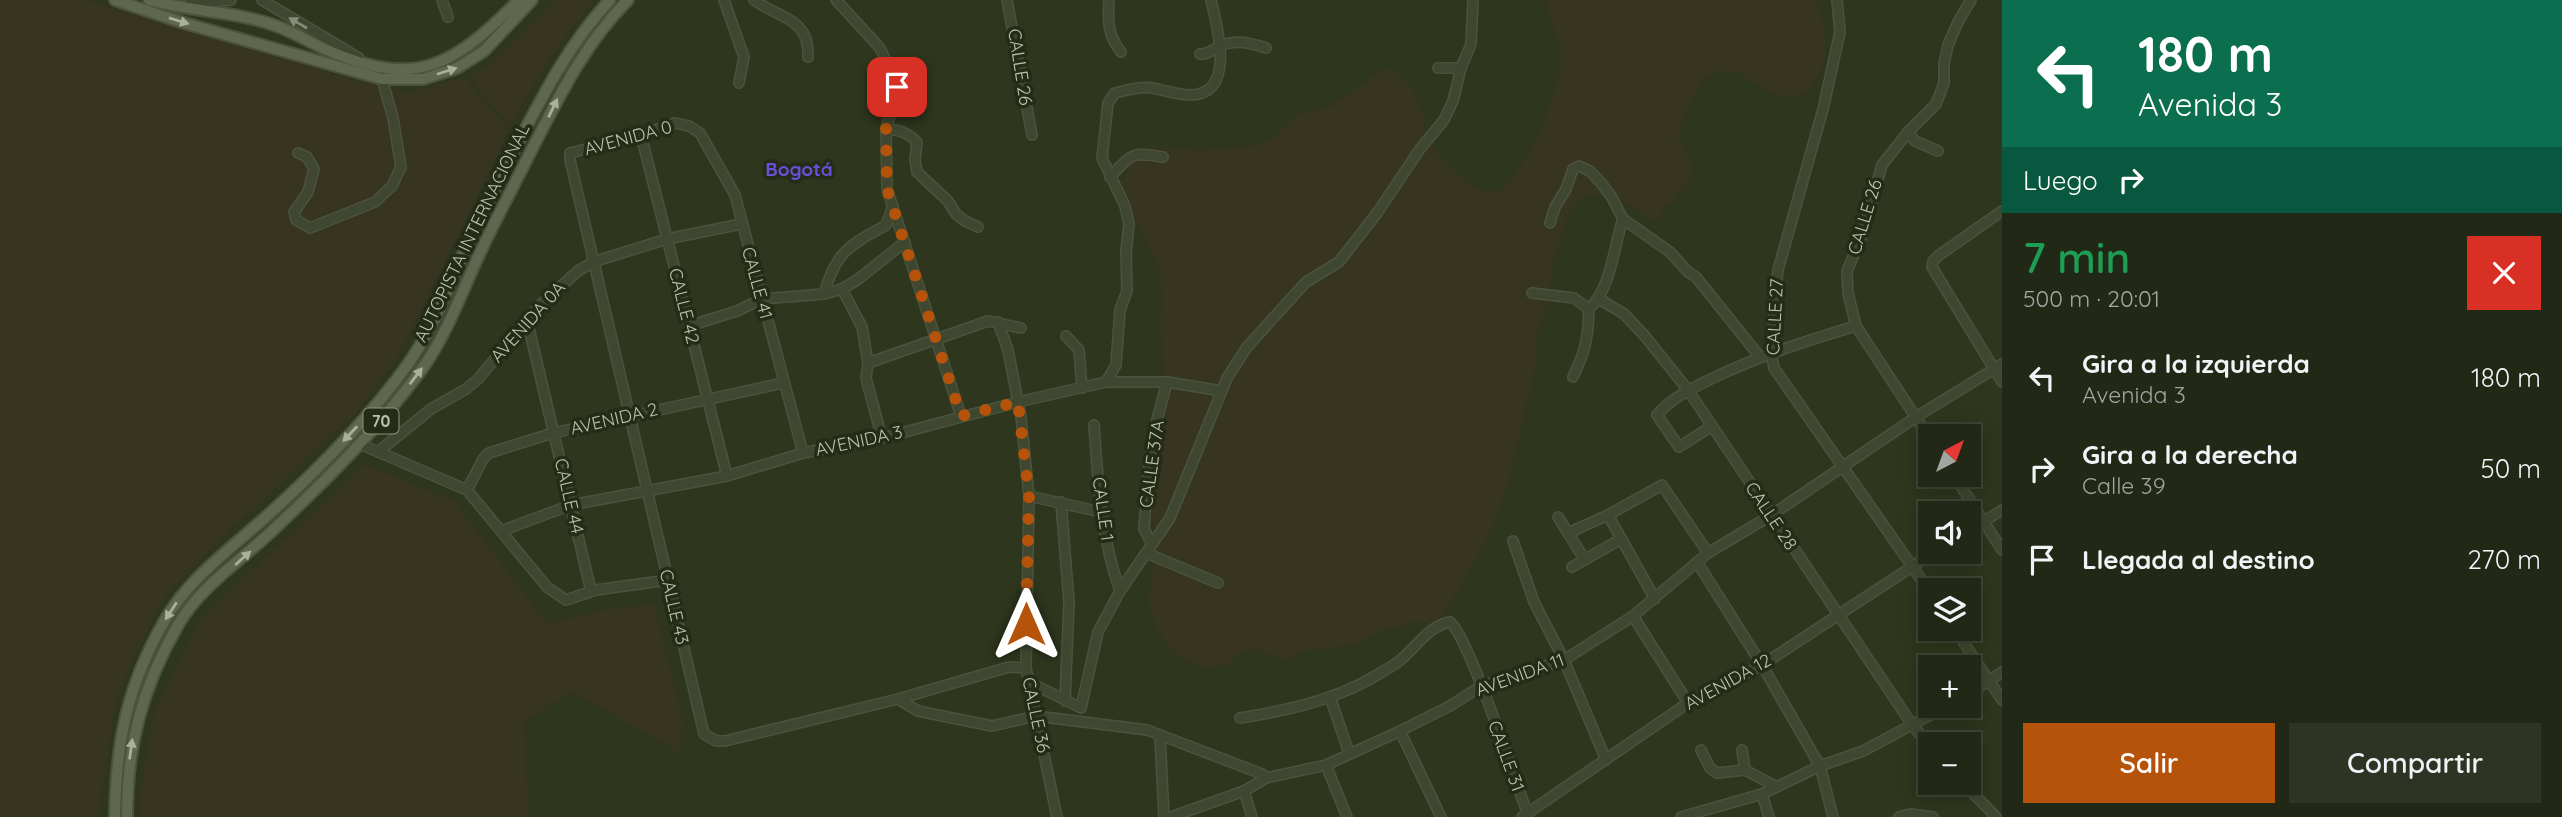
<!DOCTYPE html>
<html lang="es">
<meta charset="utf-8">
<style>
body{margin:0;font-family:Quicksand,sans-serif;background:#2e3423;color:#f1f3f6;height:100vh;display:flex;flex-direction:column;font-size:26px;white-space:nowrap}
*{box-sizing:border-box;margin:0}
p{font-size:23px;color:#a2a6a1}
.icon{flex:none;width:38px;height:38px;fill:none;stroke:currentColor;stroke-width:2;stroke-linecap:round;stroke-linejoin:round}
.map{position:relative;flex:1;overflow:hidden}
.panel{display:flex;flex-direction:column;background:#222816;width:560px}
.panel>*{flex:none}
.guide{background:#0b6e4f;color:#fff;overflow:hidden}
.needle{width:46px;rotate:41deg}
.tools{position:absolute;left:1918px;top:424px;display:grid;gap:14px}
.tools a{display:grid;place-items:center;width:63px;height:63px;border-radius:0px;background:#222816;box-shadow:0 4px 18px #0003,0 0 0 2px #3f4435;font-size:35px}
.pin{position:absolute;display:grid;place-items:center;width:60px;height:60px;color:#fff;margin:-30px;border-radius:14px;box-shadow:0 4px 10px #0006}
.me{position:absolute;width:77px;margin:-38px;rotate:0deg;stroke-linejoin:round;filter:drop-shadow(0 0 5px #0008)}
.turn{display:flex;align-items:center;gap:24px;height:147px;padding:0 21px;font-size:32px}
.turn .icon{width:91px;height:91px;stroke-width:2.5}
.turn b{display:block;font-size:49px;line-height:60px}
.then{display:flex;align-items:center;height:66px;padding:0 21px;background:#0003;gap:14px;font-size:26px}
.round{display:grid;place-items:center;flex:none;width:74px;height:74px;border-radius:0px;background:#2e3423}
.headline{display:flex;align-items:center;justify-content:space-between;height:119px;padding:0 21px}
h1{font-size:42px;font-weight:600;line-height:52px;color:#1e9e55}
.action{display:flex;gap:14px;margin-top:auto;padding:14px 21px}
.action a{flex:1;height:80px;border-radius:0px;background:#b45309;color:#fff;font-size:28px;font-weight:600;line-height:80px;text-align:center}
.action a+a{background:#2e3423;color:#f1f3f6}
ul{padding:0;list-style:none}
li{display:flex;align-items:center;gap:21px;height:91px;padding:0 21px}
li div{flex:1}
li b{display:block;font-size:26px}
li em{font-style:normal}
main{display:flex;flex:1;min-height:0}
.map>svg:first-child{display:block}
.grass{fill:#37341f}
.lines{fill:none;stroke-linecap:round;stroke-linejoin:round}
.minor-casing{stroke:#4b533d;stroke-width:12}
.major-casing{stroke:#4b533d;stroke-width:14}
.minor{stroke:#3f4731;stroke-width:9}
.major{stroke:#5f674e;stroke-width:10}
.oneway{fill:#a9b198}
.oneway2{fill:#838c74}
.route{stroke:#b45309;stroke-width:12;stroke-dasharray:0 21.6}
.labels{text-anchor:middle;stroke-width:7;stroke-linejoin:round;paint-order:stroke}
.shield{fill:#242b17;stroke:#8e967e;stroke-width:2}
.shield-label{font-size:16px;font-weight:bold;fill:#bbc4aa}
.street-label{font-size:18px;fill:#bbc4aa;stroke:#242b17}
.neighbourhood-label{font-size:19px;font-weight:bold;fill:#6a50d9;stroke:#242b17}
</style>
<main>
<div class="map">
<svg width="2002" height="817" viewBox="0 0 2002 817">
<rect width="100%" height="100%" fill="#2e361d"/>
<!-- grass -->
<g class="grass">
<polygon points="0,0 87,0 355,80 406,93 464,77 509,131 399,355 357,412 223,537 166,595 138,647 116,701 98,817 0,817"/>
<path d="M556 0H595C560 39 535 81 511 127L468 77 491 62Z"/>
<path d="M1548 0H1816C1825 21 1831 52 1820 73 1791 134 1749 61 1718 72 1696 79 1682 119 1678 139L1691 160 1693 175 1674 200 1664 207 1661 220H1652L1622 200 1600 195H1589L1575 204 1568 215 1553 264 1547 304 1537 336V362L1508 483 1493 527 1479 555 1454 597 1436 622H1412L1375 633 1359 644 1306 651 1291 658H1273L1264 651 1250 649 1236 655 1229 664 1210 669 1188 662 1173 652 1157 629 1148 599 1154 564V525L1149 497 1164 384 1160 325 1162 294 1157 263 1127 205 1122 184 1131 160 1150 150 1173 147 1201 150 1251 146 1271 139 1297 114 1330 107 1374 75 1389 68C1408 82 1418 92 1423 116 1425 121 1424 128 1426 133 1435 158 1462 177 1483 192L1501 190 1516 173 1538 137 1558 80 1560 50 1547 7Z"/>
<polygon points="365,464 454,501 548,624 602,610 654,604 683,720 680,753 573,692 525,720 528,817 139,817 140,793 154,712 203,616"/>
</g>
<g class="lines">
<defs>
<g id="minor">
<polyline points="190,0 206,2 231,0"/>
<polyline points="262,0 359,58"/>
<polyline points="442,0 448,17"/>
<polyline points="724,0 744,57 739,83"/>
<path d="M754 0C780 19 810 18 808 57"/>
<polyline points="836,0 880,48 895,80 896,95 886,129 887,189 961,416"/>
<polyline points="1007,0 1032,135"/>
<path d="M1109 0C1108 21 1107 34 1121 52"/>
<polyline points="1837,0 1840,32 1823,109 1778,270 1771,352 1774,368 1930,592"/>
<path d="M1200 54C1209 55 1212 49 1220 46 1236 39 1251 43 1266 48"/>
<polyline points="1438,68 1461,68"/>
<path d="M886 129C899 130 907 132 917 142L915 160 917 172 948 201 956 214 965 221 978 227"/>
<polyline points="1908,132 1915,141 1938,151"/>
<polyline points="641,135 727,476"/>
<polyline points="298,153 307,157 314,169 308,192 294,212 296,220 310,228 375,202 392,186 401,167 393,118 382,79"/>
<path d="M1110 177C1133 153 1130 152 1163 157"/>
<polyline points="2002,211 1938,256 1933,261 1932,267 2002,382"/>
<polyline points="1550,223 1555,207 1566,189 1573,169 1579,166 1590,171 1601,183 1611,196 1623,219 1670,252 1688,272 1696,277 1760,357"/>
<polyline points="842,289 862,327 868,363 866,378 882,438"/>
<polyline points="1532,293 1574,298 1589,309"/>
<path d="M824 294C836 251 850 245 886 225L893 206"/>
<polyline points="1599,299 1624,314 1644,335 1688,390 1913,726 1930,746"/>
<polyline points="527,320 591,591"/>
<polyline points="998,322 1008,350 1021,417 1029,496 1026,668 1057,817"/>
<polyline points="689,326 737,311 762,299 824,294 842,289 857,280 905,242"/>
<polyline points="1066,336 1079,350 1082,388"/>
<polyline points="868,363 988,321 1021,328"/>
<path d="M1573 377C1586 350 1588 338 1589 309 1612 287 1613 248 1623 219"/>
<path d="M1106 382 1116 365 1120 310 1127 291 1126 252 1129 224 1125 206 1102 158 1108 103 1115 93C1127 90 1141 86 1152 88 1165 90 1177 95 1190 95 1237 95 1217 26 1211 0"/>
<path d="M1094 425C1098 481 1101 538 1120 591"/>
<path d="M1712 426 1679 447 1657 415C1671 398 1693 388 1711 379 1758 356 1806 341 1856 326"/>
<polyline points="1930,439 1856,326 1848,293 1847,271 1862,236 1882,165 1908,132 1936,104 1944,83 1944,64 1948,45 1958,22 1971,0"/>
<polyline points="360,444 467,490 547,587 566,600 596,590 668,580"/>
<polyline points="378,452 431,409 466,389 478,379 539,306 578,271 593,262 667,239 741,224"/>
<polyline points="803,453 735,195 700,133 689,126 675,123 641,135 570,153 570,160 704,734 716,741 725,741 898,699 1009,667 1026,668"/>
<polyline points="1953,474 2002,550"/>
<polyline points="467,490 483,459 489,453 553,433 783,383"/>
<polyline points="1029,496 1101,512"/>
<polyline points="1061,502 1069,602 1065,701"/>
<polyline points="1608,515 1655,599"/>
<polyline points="1558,517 1585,560"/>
<polyline points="501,531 571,505 727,476 803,453 882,438 1018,402 1106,382 1167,382 1222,391"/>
<polyline points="1969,531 2002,510"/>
<polyline points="1568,533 1608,515 1662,485 1708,553"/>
<polyline points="1513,541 1534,602 1564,660 1606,760"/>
<polyline points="1152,544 1144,529 1148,475 1153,435 1167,382"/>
<polyline points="1146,553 1218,583"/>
<polyline points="1697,562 1762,665 1820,766 1833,817"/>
<polyline points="1572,567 1621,539"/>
<polyline points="1633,616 1688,703"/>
<polyline points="1954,628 2002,700"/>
<polyline points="1029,682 1081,708 1098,632 1120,591 1170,518 1227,378 1247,347 1306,282 1339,262 1377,213 1420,149 1444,120 1453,101 1461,68 1471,44 1473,0"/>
<polyline points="1969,694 2002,672"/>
<polyline points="1330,697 1349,753"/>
<polyline points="898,699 918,711 992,726 1036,716 1147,730 1262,774 1266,778 1326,765 1400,731 1450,706 1481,686 1564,660 1633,616 1708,553 1770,516 1916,417 2002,364"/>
<path d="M1240 718C1284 711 1331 701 1370 679 1380 673 1390 668 1398 662 1414 650 1429 625 1450 622 1469 637 1516 783 1528 815"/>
<polyline points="1400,731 1441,817"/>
<polyline points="1160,735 1164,817"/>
<polyline points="1701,750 1710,768 1717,773 1745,770 1777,787"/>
<polyline points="1742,750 1745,770"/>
<polyline points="1326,765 1347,817"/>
<polyline points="1962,782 1996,817"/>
<polyline points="1244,791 1252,817"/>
<polyline points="1762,794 1769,817"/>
<polyline points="1171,817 1244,791 1266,778"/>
<polyline points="1522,817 1688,703 1762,665 1936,551"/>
<polyline points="1681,817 1762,794 1820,766 1863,751 1949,705"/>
<polyline points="1899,817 1910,814 1933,817"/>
</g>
<g id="major">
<polyline points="115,0 184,23 382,79 423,79 457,68 484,51 532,0"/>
<path d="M149 0C191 12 238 11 279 27 295 33 311 43 327 50 418 90 454 65 519 0"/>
<path d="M115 817C116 742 127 686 165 620 189 578 233 547 268 515 319 469 368 420 408 364 435 326 450 283 469 241 483 210 499 181 514 151 542 97 568 45 610 0"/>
<path d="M127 817C127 745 142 688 178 625 199 588 240 561 271 532 325 481 378 429 422 369 447 334 461 294 479 255 495 220 514 186 531 151 559 97 584 44 628 0"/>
</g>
</defs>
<!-- minor casing -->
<use href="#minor" class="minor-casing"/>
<!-- major casing -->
<use href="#major" class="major-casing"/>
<!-- minor -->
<use href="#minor" class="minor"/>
<!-- major -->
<use href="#major" class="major"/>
</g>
<!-- one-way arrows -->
<defs><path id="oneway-solid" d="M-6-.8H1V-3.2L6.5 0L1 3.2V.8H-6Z" transform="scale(1.75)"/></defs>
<g class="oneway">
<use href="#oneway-solid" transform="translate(179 21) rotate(17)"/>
<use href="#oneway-solid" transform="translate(447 71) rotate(-18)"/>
<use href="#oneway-solid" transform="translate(553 108) rotate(-64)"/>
<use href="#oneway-solid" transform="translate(416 376) rotate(-53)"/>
<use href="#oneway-solid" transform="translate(350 434) rotate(133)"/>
<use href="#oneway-solid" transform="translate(243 558) rotate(-42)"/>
<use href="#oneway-solid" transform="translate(171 611) rotate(123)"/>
<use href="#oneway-solid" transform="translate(131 749) rotate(-82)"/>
</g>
<use class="oneway2" href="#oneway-solid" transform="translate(298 23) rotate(-150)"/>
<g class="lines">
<!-- route -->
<polyline class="route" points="897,87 886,129 887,189 961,416 1018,402 1029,496 1026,624"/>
</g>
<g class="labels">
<!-- shield labels -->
<rect class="shield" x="363.5" y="408.5" width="35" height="25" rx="5"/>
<g class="shield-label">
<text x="381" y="427">70</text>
</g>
<!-- street labels -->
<g class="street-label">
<text transform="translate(1020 67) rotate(81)" y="6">CALLE 26</text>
<text transform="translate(628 138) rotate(-15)" y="6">AVENIDA 0</text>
<text transform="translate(1865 217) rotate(-73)" y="6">CALLE 26</text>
<text transform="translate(472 233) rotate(-64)" y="6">AUTOPISTA INTERNACIONAL</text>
<text transform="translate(757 283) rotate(75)" y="6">CALLE 41</text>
<text transform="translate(684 306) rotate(76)" y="6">CALLE 42</text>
<text transform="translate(1775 317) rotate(-87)" y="6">CALLE 27</text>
<text transform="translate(528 322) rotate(-48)" y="6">AVENIDA 0A</text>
<text transform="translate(614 419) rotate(-13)" y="6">AVENIDA 2</text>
<text transform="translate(859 441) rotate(-12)" y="6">AVENIDA 3</text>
<text transform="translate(1152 464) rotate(-82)" y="6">CALLE 37A</text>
<text transform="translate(569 496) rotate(77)" y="6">CALLE 44</text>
<text transform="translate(1103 509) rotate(82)" y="6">CALLE 1</text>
<text transform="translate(1771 516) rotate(56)" y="6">CALLE 28</text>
<text transform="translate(674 607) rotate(77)" y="6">CALLE 43</text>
<text transform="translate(1520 675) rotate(-20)" y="6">AVENIDA 11</text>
<text transform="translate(1728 682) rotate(-29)" y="6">AVENIDA 12</text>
<text transform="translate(1036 715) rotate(78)" y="6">CALLE 36</text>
<text transform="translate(1506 756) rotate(70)" y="6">CALLE 31</text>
</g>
<!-- neighbourhood labels -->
<g class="neighbourhood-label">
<text x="799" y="176">Bogotá</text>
</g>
</g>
</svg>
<div class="tools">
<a><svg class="needle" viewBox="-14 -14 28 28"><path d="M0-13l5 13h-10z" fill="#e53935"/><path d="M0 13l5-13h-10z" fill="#a2a6a1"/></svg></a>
<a><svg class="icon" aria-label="sound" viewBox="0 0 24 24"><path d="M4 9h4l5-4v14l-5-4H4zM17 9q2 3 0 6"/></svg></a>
<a><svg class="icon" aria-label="layers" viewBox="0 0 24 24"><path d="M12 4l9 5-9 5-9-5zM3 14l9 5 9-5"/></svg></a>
<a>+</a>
<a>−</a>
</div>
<div class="pin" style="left:897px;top:87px;background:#d93025"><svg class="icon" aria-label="arrive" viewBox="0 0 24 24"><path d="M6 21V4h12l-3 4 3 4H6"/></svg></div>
<svg class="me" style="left:1026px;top:624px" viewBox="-20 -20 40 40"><path d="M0-17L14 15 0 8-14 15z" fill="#b45309" stroke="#fff" stroke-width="4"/></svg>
</div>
<section class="panel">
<div class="guide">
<div class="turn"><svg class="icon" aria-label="left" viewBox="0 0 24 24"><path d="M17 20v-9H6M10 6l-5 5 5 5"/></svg><div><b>180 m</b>Avenida 3</div></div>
<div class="then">Luego<svg class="icon" aria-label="right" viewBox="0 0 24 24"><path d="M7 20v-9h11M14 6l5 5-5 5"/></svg></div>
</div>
<div class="headline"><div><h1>7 min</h1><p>500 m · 20:01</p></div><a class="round" style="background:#d93025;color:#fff"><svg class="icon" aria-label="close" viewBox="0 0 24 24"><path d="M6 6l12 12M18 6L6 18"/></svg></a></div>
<ul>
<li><svg class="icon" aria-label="left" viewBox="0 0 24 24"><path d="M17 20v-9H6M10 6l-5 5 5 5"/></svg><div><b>Gira a la izquierda</b><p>Avenida 3</p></div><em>180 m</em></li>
<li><svg class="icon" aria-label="right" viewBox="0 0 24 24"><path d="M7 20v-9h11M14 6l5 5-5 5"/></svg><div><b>Gira a la derecha</b><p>Calle 39</p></div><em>50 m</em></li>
<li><svg class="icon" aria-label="arrive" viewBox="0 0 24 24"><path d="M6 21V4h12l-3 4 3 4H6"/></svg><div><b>Llegada al destino</b></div><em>270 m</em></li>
</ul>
<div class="action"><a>Salir</a><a>Compartir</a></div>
</section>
</main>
